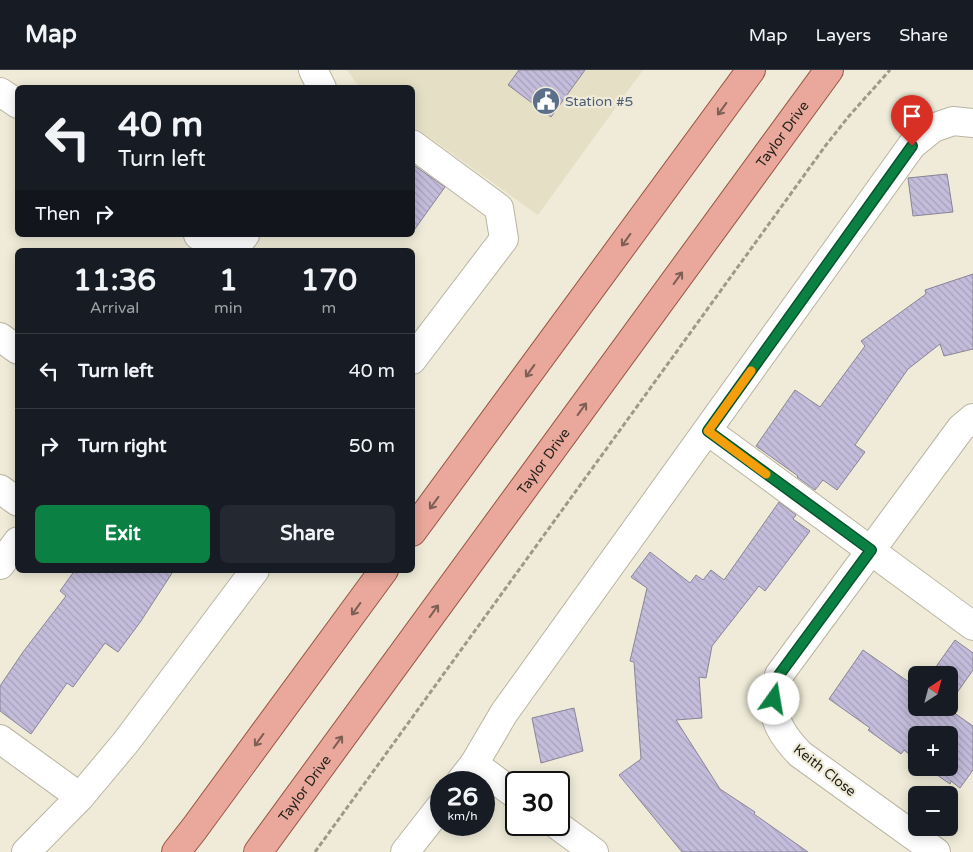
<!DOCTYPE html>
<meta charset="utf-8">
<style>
body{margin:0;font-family:"Varela Round",sans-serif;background:#242831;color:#f1f3f6;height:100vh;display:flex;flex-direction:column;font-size:19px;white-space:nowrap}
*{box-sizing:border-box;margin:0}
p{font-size:16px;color:#9ea1a6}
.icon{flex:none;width:28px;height:28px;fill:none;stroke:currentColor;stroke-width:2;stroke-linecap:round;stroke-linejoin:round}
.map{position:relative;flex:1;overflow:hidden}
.sheet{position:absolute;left:15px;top:178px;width:400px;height:325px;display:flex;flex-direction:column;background:#171b24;border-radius:8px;box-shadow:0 2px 12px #0003}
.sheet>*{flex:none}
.hud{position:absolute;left:15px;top:15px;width:400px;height:152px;border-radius:8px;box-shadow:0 2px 12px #0003;background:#171b24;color:#f1f3f6;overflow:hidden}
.needle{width:32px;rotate:36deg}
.buttons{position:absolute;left:908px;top:596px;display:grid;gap:10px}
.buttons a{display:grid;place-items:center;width:50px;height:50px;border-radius:8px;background:#171b24;box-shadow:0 2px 12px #0003;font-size:25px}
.speed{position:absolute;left:430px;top:701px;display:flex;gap:10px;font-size:25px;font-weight:700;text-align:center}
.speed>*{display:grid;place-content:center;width:65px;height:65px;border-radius:50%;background:#171b24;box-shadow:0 2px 12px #0003;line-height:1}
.speed small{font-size:12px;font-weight:400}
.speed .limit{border:2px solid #111;border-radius:8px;background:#fff;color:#111}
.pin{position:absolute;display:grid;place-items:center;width:42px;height:42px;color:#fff;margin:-51px -21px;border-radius:50% 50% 50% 0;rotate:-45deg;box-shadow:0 0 5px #0007}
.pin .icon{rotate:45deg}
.me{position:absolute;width:55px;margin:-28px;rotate:13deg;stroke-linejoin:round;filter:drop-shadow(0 0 4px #0008)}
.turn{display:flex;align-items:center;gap:18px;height:105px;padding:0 20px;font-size:22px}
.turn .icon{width:65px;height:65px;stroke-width:2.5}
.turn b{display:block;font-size:35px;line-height:42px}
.then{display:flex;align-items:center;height:48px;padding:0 20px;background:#0003;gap:10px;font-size:19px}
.eta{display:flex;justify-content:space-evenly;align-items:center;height:85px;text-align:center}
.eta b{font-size:30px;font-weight:700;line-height:35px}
.button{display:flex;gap:10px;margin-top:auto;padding:10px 20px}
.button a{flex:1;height:58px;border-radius:8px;background:#0b8043;color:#fff;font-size:20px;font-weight:700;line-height:58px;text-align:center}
.button a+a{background:#242831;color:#f1f3f6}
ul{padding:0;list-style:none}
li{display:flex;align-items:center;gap:15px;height:75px;padding:0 20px;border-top:1px solid #363941}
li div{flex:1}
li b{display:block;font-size:19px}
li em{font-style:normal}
header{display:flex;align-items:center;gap:30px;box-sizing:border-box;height:70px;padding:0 25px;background:#171b24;border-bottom:1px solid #363941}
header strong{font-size:24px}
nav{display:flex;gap:28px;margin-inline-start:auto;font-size:18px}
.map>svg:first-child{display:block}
.built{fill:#e5e0c5}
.building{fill:url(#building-back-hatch);stroke:#898597}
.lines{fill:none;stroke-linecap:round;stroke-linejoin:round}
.minor-casing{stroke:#b9b5a2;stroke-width:30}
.major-casing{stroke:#9a5443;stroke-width:30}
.path{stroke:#9d9a8c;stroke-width:3;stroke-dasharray:5 2.5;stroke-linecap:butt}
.minor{stroke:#fff;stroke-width:28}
.major{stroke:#e9a89b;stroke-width:28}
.oneway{stroke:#7d5f55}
.route-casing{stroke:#07532c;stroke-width:12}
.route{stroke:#0b8043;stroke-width:9}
.slow{stroke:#f59e0b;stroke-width:9}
.labels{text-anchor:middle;stroke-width:4.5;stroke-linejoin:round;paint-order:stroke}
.service-label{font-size:14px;fill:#4e5e75;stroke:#efebd8;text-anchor:start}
.street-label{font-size:14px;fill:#24231b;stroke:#efebd8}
</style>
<header>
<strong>Map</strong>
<nav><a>Map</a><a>Layers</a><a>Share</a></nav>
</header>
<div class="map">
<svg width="973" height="782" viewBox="0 0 973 782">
<defs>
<pattern id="building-back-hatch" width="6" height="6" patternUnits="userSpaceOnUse" patternTransform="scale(1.25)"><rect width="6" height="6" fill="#c3bcdb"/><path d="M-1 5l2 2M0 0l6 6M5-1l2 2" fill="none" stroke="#a7a1bb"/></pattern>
</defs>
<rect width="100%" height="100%" fill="#efebd8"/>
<!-- built -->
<polygon class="built" points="347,0 643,0 538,145 413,56 412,18 359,17"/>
<!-- building -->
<g class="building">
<polygon points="519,0 585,0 551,47 508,15"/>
<polygon points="412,94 445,117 412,163"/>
<polygon points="947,104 953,142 913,146 908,108"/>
<polygon points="973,204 973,279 944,286 940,274 908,299 855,375 865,382 837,420 823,410 815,420 797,407 798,406 756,376 795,320 820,337 865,276 861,271 926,224 925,220"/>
<polygon points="779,432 796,445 793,449 810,461 765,521 759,516 712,576 706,608 699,607 702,648 676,650 720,719 755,742 754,744 808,782 682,782 619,705 641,689 634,592 630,591 647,518 631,507 650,482 690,513 696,505 703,510 711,500 724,510"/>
<polygon points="75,500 174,500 141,551 118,582 105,573 73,617 67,613 31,664 0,641 0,616 23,582 66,526 60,521"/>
<polygon points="955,570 973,583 973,600 949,634 949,605 930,605"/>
<polygon points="863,580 916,617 916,638 947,638 973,656 973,700 960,718 951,711 950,714 927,698 949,698 949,665 916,665 916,690 904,680 901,684 868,660 870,658 829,629"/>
<polygon points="574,638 583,681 541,693 532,648"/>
</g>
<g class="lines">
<defs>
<g id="minor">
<polyline points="313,0 322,18"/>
<polyline points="0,22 18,34"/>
<polyline points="412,74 499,138 504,169 412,290"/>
<polyline points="198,165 219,180"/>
<polyline points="233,180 245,165"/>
<polyline points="0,267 18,280"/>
<polyline points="708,361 973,556"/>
<polyline points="0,419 18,432"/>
<polyline points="0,495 18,471"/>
<polyline points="0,669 80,727"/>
<polyline points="474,694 516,725"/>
<polyline points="460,712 474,694 504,643 912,75 933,58 953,51 973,53"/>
<polyline points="557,755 594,782"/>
<polyline points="26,782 80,727 126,672 255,500"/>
<polyline points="405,782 441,736"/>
<path d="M936 782 800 684C773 656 771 643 779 605L961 358 973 348"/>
</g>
<g id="major">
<polyline points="412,462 751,0"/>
<polyline points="176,782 194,759 384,500"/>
<path id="s1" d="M258 782 829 0"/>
</g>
</defs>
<!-- minor casing -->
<use href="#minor" class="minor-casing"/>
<!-- major casing -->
<use href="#major" class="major-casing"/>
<!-- path -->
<polyline class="path" points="315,782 826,75 849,46 890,0"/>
<!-- minor -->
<use href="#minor" class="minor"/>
<!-- major -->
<use href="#major" class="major"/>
</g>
<!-- one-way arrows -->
<defs><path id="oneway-shaft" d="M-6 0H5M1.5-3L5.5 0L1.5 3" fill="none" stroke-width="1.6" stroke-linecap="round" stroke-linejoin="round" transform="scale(1.25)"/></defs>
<g class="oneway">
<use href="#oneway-shaft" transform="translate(722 39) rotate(126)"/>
<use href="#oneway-shaft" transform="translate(626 170) rotate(126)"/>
<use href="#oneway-shaft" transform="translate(678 208) rotate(-54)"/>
<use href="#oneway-shaft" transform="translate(530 301) rotate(126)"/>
<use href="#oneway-shaft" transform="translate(582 339) rotate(-54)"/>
<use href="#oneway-shaft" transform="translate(434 433) rotate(126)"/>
<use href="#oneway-shaft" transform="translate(356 539) rotate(126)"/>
<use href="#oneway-shaft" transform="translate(434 541) rotate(-54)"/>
<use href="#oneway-shaft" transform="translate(259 670) rotate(126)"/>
<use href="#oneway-shaft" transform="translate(338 672) rotate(-54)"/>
</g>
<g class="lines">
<defs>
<polyline id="route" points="774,629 779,605 871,480 708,361 912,76"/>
</defs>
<!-- route casing -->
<use href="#route" class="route-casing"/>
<!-- route -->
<use href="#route" class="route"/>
<!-- slow -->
<polyline class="slow" points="751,301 708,361 766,404"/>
</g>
<!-- icons -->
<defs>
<symbol id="civic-disc" viewBox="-11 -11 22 22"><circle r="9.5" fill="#5c6f8a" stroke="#efebd8"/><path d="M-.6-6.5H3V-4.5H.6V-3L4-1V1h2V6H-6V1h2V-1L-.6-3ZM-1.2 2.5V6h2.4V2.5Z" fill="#fff"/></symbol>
</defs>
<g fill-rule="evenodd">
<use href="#civic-disc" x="530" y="15" width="32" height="32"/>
</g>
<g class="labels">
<!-- service labels -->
<g class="service-label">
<text x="565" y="36">Station #5</text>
</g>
<!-- street labels -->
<g class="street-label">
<text dy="5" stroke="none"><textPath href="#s1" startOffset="889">Taylor Drive</textPath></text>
<text dy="5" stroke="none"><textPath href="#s1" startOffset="484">Taylor Drive</textPath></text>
<text transform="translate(825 700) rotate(38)" y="5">Keith Close</text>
<text dy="5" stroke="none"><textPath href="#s1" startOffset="79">Taylor Drive</textPath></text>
</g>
</g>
</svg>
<div class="buttons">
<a><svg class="needle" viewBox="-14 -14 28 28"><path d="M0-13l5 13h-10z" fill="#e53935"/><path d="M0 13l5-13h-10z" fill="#9ea1a6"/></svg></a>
<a>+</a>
<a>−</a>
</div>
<div class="speed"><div>26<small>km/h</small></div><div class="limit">30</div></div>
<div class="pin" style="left:912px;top:76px;background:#d93025"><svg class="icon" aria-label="arrive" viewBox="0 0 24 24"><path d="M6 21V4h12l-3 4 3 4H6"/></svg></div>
<svg class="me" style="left:774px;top:629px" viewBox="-20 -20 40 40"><circle r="19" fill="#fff"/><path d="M0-13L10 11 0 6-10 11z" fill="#0b8043"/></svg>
<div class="hud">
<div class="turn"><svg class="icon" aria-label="left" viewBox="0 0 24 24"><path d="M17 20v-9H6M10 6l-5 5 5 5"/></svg><div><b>40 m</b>Turn left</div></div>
<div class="then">Then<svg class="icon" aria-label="right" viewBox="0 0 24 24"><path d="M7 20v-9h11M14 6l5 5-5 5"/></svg></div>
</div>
<section class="sheet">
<div class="eta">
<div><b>11:36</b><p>Arrival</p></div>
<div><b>1</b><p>min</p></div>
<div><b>170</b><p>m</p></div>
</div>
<ul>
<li><svg class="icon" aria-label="left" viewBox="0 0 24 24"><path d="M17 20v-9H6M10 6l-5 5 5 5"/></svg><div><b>Turn left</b></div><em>40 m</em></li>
<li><svg class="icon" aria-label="right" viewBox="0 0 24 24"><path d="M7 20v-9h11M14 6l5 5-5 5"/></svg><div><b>Turn right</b></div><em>50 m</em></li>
</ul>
<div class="button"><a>Exit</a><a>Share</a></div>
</section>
</div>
